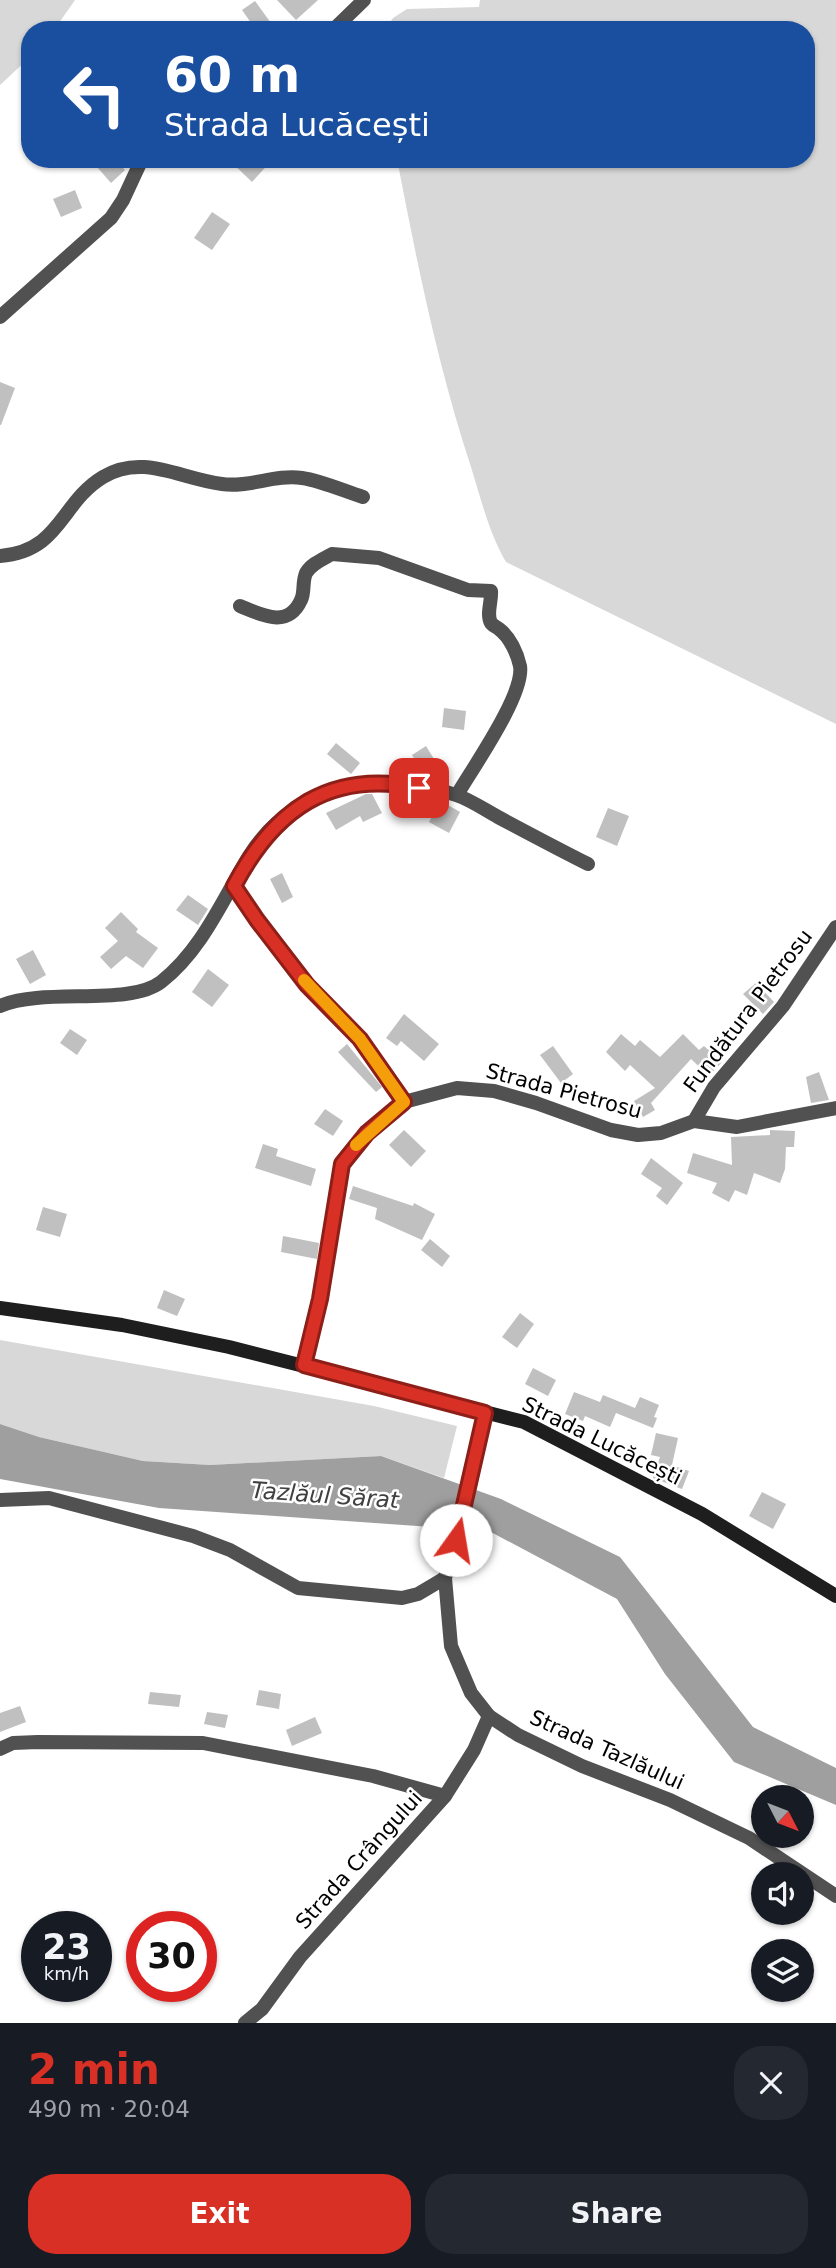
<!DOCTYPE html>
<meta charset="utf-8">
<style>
body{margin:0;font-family:"DejaVu Sans",sans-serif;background:#242831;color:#f1f3f6;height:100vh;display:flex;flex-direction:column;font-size:26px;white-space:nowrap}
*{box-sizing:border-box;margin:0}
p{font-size:23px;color:#9ea1a6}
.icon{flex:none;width:38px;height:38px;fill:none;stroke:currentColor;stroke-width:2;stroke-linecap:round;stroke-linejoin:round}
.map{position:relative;height:2023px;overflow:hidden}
.drawer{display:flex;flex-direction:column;background:#171b24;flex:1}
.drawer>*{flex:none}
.banner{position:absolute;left:21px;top:21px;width:794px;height:147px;border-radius:28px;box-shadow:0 2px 5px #0004;background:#1a4fa0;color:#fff;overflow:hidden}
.needle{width:46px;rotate:132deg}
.tools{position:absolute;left:751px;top:1785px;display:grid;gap:14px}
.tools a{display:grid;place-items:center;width:63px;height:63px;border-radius:50%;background:#171b24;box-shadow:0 2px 5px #0004;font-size:35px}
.speed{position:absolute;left:21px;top:1911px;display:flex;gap:14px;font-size:35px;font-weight:700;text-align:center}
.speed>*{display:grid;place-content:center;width:91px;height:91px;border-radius:50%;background:#171b24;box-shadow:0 2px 5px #0004;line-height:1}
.speed small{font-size:18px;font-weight:400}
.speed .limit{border:10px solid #d22;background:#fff;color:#111}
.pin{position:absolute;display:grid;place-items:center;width:60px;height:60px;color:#fff;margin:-30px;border-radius:14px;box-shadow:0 4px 10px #0006}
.me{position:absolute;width:77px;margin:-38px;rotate:13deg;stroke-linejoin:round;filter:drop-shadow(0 0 5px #0008)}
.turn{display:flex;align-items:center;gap:24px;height:147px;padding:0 28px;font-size:32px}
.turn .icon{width:91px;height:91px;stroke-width:2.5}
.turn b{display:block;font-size:49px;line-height:60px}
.round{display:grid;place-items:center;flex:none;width:74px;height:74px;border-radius:28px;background:#242831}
.summary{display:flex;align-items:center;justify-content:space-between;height:119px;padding:0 28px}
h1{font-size:42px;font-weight:600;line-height:52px;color:#d93025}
.action{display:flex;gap:14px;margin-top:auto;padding:14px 28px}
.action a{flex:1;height:80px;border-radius:28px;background:#d93025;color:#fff;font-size:28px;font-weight:600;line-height:80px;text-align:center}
.action a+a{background:#242831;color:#f1f3f6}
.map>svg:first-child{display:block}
.green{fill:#d8d8d8}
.water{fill:#9f9f9f}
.building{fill:#c0c0c0}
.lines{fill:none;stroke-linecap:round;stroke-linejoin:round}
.street{stroke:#515151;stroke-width:14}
.secondary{stroke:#1e1e1e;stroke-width:14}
.route-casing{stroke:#8d1f18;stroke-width:18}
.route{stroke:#d93025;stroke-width:12}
.slow{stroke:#f59e0b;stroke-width:12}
.labels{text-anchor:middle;stroke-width:5;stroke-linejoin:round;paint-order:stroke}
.street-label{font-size:21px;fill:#000;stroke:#fff}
.water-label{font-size:23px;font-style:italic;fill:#404040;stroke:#fff}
</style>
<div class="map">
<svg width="836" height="2023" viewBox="0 0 836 2023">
<rect width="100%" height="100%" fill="#fff"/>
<!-- green -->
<g class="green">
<polygon points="0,0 75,0 54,30 30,30 30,57 0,85"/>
<path d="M480 0H836V724L506 562C489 533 481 499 471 467 438 367 417 263 397 159H807V30H385L393 18 407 9 479 7Z"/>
<polygon points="0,1340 374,1406 457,1426 444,1478 381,1456 210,1465 143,1461 39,1437 0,1424"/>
</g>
<!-- water -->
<polygon class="water" points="0,1424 39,1437 143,1461 210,1465 381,1456 501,1499 620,1557 753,1727 836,1768 836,1805 734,1762 665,1674 617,1599 489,1531 159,1508 0,1479"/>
<!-- building -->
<g class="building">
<polygon points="277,0 318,0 296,20"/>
<polygon points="255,1 271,23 267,25 271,30 256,30 242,10"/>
<polygon points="90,159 115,159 125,170 111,183"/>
<polygon points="228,159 273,159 252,182"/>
<polygon points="75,190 82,208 61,217 53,199"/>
<polygon points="212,212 230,224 212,250 194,238"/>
<polygon points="0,382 15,388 1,425 0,425"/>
<polygon points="444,708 466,711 464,730 442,727"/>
<polygon points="336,743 360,763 351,774 327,754"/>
<polygon points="426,746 439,767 425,776 412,755"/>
<polygon points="366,794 372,794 382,813 363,822 360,816 336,830 326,813"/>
<polygon points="441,801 460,812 449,833 429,822"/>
<polygon points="608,808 629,816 617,846 596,837"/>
<polygon points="282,873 293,897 282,903 270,879"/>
<polygon points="188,895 208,909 198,925 176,910"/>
<polygon points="121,912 138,929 136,932 158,948 143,968 126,956 111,969 100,957 118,941 105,928"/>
<polygon points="33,950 46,975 30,984 16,959"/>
<polygon points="208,969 229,985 212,1007 192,992"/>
<polygon points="756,983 774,1002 763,1014 743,994"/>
<polygon points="404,1014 439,1044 424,1061 401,1041 397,1046 386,1038"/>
<polygon points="70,1029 87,1040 77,1055 60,1043"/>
<polygon points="621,1034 635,1046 640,1040 660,1057 683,1034 699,1050 704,1046 722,1062 709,1076 691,1059 651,1103 655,1110 643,1117 634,1101 655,1088 630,1065 625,1071 606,1052"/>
<polygon points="347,1044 382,1087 376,1092 338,1052"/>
<polygon points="553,1046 573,1074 561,1083 540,1055"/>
<polygon points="819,1072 829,1100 811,1103 806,1077"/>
<polygon points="325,1109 343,1121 333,1136 314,1124"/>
<polygon points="404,1130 426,1151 411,1167 389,1145"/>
<polygon points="770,1130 795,1131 794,1147 786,1147 785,1169 780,1183 754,1173 747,1195 735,1190 729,1202 712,1193 717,1183 687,1173 693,1153 732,1165 731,1137 770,1135"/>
<polygon points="263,1144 278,1149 276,1156 316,1169 311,1186 255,1168"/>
<polygon points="651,1158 683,1183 667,1205 656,1196 662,1188 641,1174"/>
<polygon points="353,1186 413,1206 414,1203 435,1214 422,1240 375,1219 377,1208 349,1199"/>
<polygon points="43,1207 67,1214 60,1237 36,1230"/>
<polygon points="283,1236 319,1243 317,1259 281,1252"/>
<polygon points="430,1239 450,1256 442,1267 421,1250"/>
<polygon points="164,1290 185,1299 177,1316 157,1308"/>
<polygon points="520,1313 534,1324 517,1348 502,1337"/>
<polygon points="533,1368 556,1380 548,1396 525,1384"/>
<polygon points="574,1392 600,1402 603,1395 635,1408 640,1397 659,1405 654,1417 657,1418 653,1428 616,1413 610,1427 585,1416 583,1421 565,1414"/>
<polygon points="656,1433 678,1438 672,1465 689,1471 682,1489 653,1478 660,1457 651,1455"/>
<polygon points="762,1492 786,1504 773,1529 749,1516"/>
<polygon points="259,1690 281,1694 279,1709 256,1705"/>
<polygon points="150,1692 181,1695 179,1707 148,1704"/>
<polygon points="20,1706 26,1722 0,1732 0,1713"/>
<polygon points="207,1712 228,1715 225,1728 204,1724"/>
<polygon points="315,1717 322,1733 292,1746 286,1730"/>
</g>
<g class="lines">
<!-- street -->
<g class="street">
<polyline points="333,30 364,0"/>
<polyline points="0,317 111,218 123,200 142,159"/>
<path d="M0 556C61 551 60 503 103 477 143 453 180 479 222 484 248 488 275 474 302 478 322 481 344 491 363 497"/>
<path d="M240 606C262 615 288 629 301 600 305 592 302 582 306 573 311 564 323 559 332 554L379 558 468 590 491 591C492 601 486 614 491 623 492 625 497 627 499 629 510 637 517 653 520 666 525 694 472 769 457 795"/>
<polyline points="234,885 257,920 307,985 360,1039 404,1102"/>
<path d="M0 1006C45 987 128 1007 161 982 202 950 223 899 249 856 294 785 380 769 456 795 471 800 485 810 498 817 528 833 558 849 588 864"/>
<polyline points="694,1121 714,1087 783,1006 836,927"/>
<polyline points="304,1365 320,1299 342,1164 367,1133 404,1102 457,1088 494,1091 536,1103 611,1130 638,1135 661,1133 694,1121 737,1127 836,1108"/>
<polyline points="485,1413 445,1578 451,1646 471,1693 489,1716 518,1735 582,1766 670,1800 749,1838 836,1896"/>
<polyline points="0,1500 49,1498 193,1536 230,1550 298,1588 402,1598 418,1594 445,1578"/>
<polyline points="0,1749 13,1743 38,1742 203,1743 373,1776 445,1796"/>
<polyline points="245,2023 262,2009 300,1957 445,1796 474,1750 489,1716"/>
</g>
<!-- secondary -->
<polyline class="secondary" points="0,1308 122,1325 229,1347 524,1422 702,1514 836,1596"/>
</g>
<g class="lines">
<defs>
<path id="route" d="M419 788C330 769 274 810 234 886L257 920 307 985 360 1039 404 1102 367 1133 342 1164 320 1299 304 1365 485 1413 456 1540"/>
</defs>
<!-- route casing -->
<use href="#route" class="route-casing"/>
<!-- route -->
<use href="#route" class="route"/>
<!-- slow -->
<polyline class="slow" points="304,980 360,1039 404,1102 356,1145"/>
</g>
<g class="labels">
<!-- street labels -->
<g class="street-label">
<text transform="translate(748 1011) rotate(-53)" y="7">Fundătura Pietrosu</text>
<text transform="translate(564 1091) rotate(15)" y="7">Strada Pietrosu</text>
<text transform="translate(602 1441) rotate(26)" y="7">Strada Lucăcești</text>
<text transform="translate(607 1750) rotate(24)" y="7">Strada Tazlăului</text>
<text transform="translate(359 1860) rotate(-48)" y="7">Strada Crângului</text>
</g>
<!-- water labels -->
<g class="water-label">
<text transform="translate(325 1495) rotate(4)" y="8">Tazlăul Sărat</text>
</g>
</g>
</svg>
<div class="tools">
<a><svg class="needle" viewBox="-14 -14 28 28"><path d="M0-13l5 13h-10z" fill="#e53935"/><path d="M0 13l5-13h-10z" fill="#9ea1a6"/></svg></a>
<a><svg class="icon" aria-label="sound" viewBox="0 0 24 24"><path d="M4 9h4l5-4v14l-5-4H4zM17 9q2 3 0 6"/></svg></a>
<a><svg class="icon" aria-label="layers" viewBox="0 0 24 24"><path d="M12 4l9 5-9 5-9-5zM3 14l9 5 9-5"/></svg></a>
</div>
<div class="speed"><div>23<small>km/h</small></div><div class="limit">30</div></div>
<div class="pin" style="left:419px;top:788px;background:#d93025"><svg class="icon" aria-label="arrive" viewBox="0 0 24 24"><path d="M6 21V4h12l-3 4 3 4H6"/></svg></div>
<svg class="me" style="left:456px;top:1540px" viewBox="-20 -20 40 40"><circle r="19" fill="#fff"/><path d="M0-13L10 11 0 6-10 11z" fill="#d93025"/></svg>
<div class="banner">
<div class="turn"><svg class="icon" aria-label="left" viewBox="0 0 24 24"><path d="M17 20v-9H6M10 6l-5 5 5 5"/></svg><div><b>60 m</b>Strada Lucăcești</div></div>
</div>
</div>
<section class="drawer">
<div class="summary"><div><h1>2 min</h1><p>490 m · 20:04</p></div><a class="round"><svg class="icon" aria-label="close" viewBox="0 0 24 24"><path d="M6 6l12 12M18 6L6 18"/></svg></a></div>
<div class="action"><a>Exit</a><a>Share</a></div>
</section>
